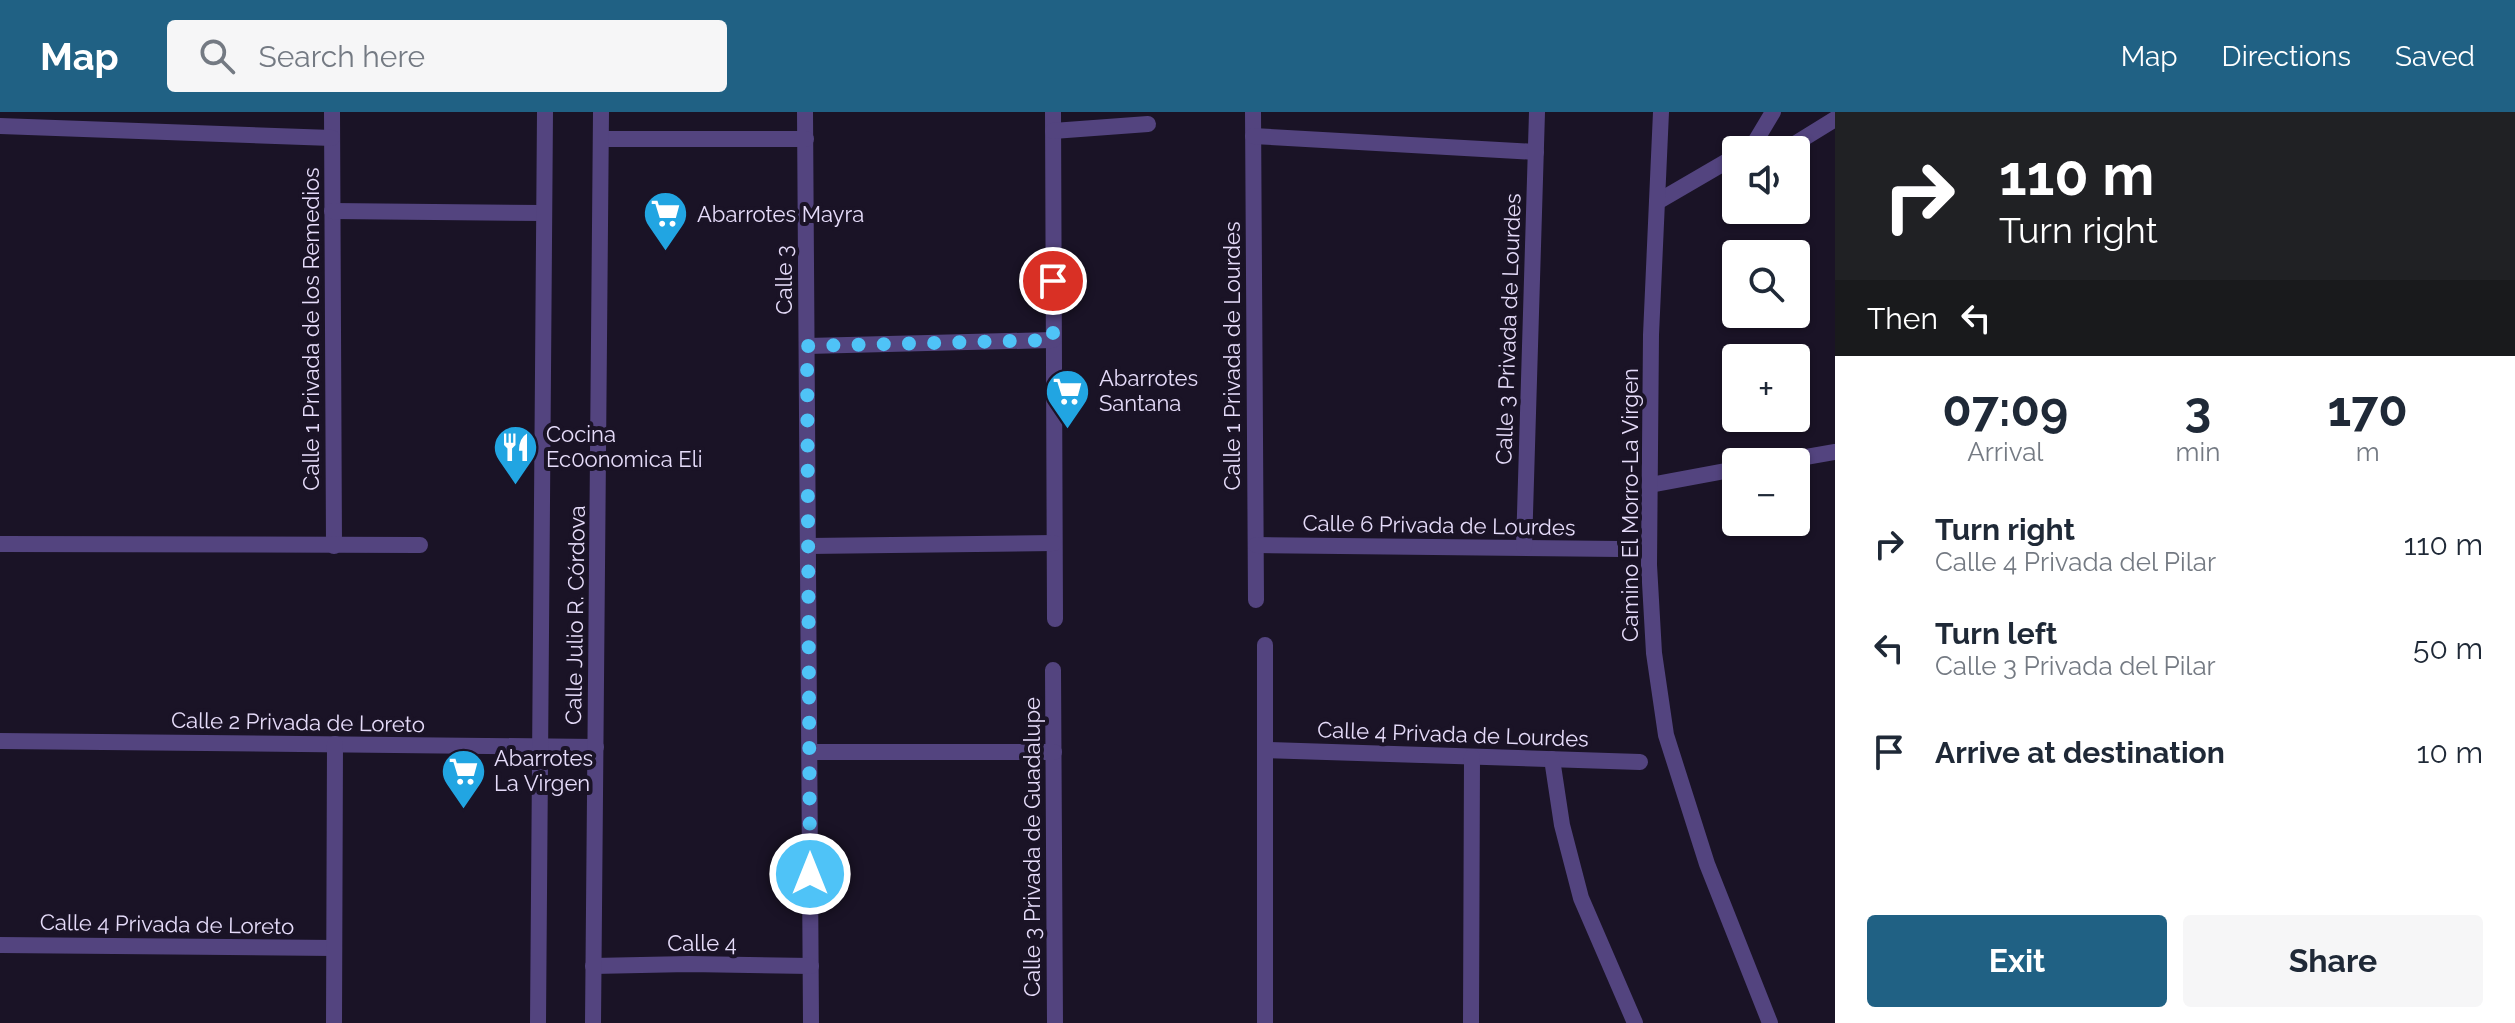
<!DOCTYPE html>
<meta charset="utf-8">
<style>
body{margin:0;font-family:Raleway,sans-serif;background:#f6f6f7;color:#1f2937;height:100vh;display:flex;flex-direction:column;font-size:30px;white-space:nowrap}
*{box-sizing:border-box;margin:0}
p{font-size:26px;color:#747a83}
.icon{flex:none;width:44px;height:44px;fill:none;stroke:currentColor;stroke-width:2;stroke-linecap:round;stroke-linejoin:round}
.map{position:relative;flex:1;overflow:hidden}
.side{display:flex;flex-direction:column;background:#fff;width:680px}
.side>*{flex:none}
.banner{background:#202124;color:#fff;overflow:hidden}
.controls{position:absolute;left:1722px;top:24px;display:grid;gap:16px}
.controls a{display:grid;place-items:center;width:88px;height:88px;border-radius:8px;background:#fff;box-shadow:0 2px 6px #0004;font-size:40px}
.pin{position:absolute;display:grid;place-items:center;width:68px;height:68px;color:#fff;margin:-34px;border:4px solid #fff;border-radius:50%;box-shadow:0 2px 8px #0007}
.me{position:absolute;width:88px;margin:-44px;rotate:0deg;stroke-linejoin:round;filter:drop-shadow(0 0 6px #0008)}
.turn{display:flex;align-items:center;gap:28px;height:168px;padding:0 32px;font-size:36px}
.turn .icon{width:104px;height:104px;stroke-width:2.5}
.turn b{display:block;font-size:56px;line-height:68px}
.then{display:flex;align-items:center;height:76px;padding:0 32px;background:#0003;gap:16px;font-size:30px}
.eta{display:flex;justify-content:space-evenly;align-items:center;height:136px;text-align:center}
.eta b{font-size:48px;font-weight:700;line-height:56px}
.action{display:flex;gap:16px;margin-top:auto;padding:16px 32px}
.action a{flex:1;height:92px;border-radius:8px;background:#206184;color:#fff;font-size:32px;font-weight:700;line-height:92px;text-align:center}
.action a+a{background:#f6f6f7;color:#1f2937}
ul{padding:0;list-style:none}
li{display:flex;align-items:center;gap:24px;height:104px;padding:0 32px}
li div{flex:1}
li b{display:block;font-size:30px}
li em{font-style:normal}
header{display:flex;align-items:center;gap:48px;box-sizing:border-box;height:112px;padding:0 40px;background:#206184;color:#fff}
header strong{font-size:38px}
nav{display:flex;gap:44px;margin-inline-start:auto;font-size:28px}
.search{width:560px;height:72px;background:#f6f6f7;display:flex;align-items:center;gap:20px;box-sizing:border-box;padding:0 28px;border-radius:8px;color:#747a83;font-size:30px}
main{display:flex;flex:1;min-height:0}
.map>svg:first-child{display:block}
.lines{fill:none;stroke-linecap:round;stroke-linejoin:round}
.minor{stroke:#53447f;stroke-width:16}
.tertiary{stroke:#53447f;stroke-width:16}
.route{stroke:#4fc3f7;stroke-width:14;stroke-dasharray:0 25.2}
.labels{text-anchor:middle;stroke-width:8;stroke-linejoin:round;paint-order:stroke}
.poi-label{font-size:22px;fill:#e6dcfa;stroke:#1a1326;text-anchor:start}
.street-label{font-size:22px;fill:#e6dcfa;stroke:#1a1326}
</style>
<header>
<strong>Map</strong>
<div class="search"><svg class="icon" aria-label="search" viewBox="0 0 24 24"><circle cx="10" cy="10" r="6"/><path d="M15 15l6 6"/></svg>Search here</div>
<nav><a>Map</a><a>Directions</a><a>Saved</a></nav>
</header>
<main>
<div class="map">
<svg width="1835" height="911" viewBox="0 0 1835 911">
<rect width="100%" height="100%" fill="#1a1326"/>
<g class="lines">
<!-- minor -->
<g class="minor">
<polyline points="332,0 334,434"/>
<polyline points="805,0 811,911"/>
<polyline points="1053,0 1055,507"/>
<polyline points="1253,0 1256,488"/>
<polyline points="0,14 332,26"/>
<polyline points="1053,19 1148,12"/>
<polyline points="1253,24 1536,40"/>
<polyline points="602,27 806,27"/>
<polyline points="1752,35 1773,0"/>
<polyline points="1747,38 1752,35 1793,33 1835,7"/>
<polyline points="1657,90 1736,44"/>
<polyline points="332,99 543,101"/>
<polyline points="807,234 1053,228"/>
<polyline points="1777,350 1835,340"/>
<polyline points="1650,373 1736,357"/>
<polyline points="0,432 420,433"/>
<polyline points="1256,433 1621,437"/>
<polyline points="808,434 1054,431"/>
<polyline points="1524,435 1537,0"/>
<polyline points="1053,558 1055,911"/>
<polyline points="0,629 596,635"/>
<polyline points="1266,638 1640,650"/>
<polyline points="810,640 1054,640"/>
<polyline points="1552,647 1562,713 1581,786 1635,911"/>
<polyline points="0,833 334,836"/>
<polyline points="593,854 689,852 811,854"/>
<polyline points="334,911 335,632"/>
<polyline points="1265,911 1265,533"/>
<polyline points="1471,911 1472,645"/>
</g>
<!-- tertiary -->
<g class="tertiary">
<polyline points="1661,0 1651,223 1649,453 1654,541 1666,623 1707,752 1770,911"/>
<polyline points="538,911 545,0"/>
<polyline points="593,911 601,0"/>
</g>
</g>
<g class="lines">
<!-- route -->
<polyline class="route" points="810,762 807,234 1053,228 1053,169"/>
</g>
<!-- icons -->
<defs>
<symbol id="supermarket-pin" viewBox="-11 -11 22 30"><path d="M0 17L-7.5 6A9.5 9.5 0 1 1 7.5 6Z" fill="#21a5e2" stroke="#1a1326"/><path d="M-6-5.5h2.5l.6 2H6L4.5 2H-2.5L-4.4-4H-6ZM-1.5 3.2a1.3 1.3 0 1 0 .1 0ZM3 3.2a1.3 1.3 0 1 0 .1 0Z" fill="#fff"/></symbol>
<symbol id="restaurant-pin" viewBox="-11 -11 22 30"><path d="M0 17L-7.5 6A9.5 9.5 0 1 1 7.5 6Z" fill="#21a5e2" stroke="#1a1326"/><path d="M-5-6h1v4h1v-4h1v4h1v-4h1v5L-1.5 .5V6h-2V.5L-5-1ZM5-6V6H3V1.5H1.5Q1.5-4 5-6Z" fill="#fff"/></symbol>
</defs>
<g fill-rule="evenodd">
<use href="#supermarket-pin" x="640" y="76" width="51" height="69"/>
<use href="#supermarket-pin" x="1042" y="254" width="51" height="69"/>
<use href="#restaurant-pin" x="490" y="310" width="51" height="69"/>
<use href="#supermarket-pin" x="438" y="634" width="51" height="69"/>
</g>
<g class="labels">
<!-- poi labels -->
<g class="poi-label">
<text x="697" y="110">Abarrotes Mayra</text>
<text x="1099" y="274">Abarrotes<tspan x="1099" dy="25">Santana</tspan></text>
<text x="546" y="330">Cocina<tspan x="546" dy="25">Ec0onomica Eli</tspan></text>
<text x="494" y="654">Abarrotes<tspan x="494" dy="25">La Virgen</tspan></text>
</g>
<!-- street labels -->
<g class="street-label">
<text transform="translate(784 168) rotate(-90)" y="8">Calle 3</text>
<text transform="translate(311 217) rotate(-90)" y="8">Calle 1 Privada de los Remedios</text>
<text transform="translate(1508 217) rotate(-88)" y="8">Calle 3 Privada de Lourdes</text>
<text transform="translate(1232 244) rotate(-90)" y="8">Calle 1 Privada de Lourdes</text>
<text transform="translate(1630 393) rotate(-90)" y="8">Camino El Morro-La Virgen</text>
<text transform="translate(1439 413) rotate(1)" y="8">Calle 6 Privada de Lourdes</text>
<text transform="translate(575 503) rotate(-89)" y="8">Calle Julio R. Córdova</text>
<text transform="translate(298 610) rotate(1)" y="8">Calle 2 Privada de Loreto</text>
<text transform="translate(1453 622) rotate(2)" y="8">Calle 4 Privada de Lourdes</text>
<text transform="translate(1032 735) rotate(-90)" y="8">Calle 3 Privada de Guadalupe</text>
<text transform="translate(167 812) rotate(1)" y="8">Calle 4 Privada de Loreto</text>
<text x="702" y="839">Calle 4</text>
</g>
</g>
</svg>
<div class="controls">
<a><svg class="icon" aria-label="sound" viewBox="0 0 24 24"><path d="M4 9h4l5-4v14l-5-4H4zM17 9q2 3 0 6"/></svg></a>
<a><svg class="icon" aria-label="search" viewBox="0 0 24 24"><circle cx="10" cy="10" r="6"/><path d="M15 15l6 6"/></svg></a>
<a>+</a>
<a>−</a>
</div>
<div class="pin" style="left:1053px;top:169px;background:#d93025"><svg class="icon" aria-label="arrive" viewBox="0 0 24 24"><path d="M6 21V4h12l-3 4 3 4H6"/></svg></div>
<svg class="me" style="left:810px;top:762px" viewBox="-20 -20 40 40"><circle r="17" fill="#4fc3f7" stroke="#fff" stroke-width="3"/><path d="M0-11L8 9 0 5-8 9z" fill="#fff"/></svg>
</div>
<section class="side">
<div class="banner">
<div class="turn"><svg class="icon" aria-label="right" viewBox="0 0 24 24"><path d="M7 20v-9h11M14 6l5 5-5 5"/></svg><div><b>110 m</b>Turn right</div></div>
<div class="then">Then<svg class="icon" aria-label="left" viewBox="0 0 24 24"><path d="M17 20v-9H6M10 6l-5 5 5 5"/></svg></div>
</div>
<div class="eta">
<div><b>07:09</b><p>Arrival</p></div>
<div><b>3</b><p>min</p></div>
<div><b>170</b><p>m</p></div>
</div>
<ul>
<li><svg class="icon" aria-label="right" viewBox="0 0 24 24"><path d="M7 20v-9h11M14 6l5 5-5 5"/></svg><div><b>Turn right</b><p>Calle 4 Privada del Pilar</p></div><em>110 m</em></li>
<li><svg class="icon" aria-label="left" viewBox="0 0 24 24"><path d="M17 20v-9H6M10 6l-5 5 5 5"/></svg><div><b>Turn left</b><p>Calle 3 Privada del Pilar</p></div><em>50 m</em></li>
<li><svg class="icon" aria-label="arrive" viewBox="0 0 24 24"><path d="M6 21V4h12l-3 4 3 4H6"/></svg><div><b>Arrive at destination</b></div><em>10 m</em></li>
</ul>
<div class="action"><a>Exit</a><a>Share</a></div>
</section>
</main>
